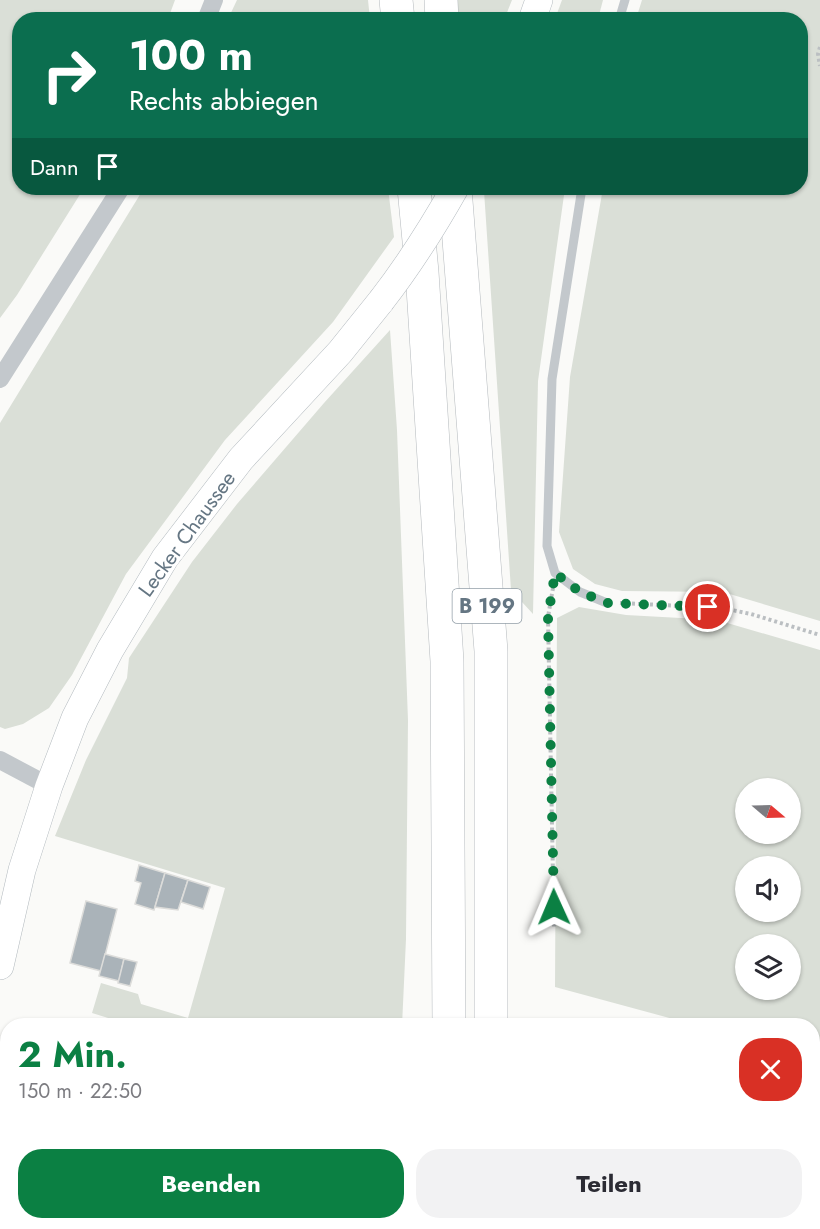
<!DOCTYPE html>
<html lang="de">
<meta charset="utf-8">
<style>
body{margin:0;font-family:Jost,sans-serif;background:#f2f2f3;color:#2b2b33;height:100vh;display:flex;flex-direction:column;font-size:22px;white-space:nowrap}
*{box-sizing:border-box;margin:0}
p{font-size:20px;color:#7c7c81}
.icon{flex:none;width:33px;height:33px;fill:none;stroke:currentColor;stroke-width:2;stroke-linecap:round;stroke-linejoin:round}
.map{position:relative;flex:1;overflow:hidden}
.sheet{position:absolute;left:0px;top:1018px;width:820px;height:212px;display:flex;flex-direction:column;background:#fff;border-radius:24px 24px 0 0;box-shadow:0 2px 4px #0004}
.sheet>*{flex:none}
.hud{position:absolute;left:12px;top:12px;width:796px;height:183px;border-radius:24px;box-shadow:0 2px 4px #0004;background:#0b6e4f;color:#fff;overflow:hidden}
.needle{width:39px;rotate:109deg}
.fabs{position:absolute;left:735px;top:778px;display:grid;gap:12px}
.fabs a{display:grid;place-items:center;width:66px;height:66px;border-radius:50%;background:#fff;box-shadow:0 2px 4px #0004;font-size:30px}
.pin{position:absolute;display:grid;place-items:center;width:51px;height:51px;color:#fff;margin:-26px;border:3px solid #fff;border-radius:50%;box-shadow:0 2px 6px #0007}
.me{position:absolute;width:66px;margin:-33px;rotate:359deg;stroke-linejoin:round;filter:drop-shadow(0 0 4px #0008)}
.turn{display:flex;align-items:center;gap:21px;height:126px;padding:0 18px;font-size:27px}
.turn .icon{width:78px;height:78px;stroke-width:2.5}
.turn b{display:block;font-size:42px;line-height:51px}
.then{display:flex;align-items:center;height:57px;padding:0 18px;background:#0003;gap:12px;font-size:22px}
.round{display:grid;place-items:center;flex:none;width:63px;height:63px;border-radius:24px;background:#f2f2f3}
.head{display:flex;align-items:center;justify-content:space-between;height:102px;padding:0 18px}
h1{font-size:36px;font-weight:700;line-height:45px;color:#0b8043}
.primary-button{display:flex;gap:12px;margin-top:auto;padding:12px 18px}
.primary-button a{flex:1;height:69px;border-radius:24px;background:#0b8043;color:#fff;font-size:24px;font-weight:700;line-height:69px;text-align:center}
.primary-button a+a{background:#f2f2f3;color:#2b2b33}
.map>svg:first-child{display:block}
.green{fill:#dadfd7;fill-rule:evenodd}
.building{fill:#aab3b9;stroke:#dcdcda;stroke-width:1.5}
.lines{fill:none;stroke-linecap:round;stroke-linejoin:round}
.secondary-casing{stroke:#b3babf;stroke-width:28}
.highway-casing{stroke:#b4b9bd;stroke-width:34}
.path{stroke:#bbbfc2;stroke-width:4;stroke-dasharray:3 3;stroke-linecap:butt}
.lane{stroke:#c3c8cc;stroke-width:9}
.street{stroke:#c3c8cc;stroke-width:18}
.secondary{stroke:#fff;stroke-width:27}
.highway{stroke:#fff;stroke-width:33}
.secondary-bridge-casing{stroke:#b3babf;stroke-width:28;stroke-linecap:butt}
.secondary-bridge{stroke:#fff;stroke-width:27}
.route{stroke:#0b8043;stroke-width:10;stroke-dasharray:0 18}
.labels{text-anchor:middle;stroke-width:6;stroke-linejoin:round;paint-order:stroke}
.shield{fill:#fff;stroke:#939fa8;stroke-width:1.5}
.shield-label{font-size:20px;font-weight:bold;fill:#657683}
.street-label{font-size:21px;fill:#657683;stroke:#fff}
</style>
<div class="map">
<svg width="820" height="1229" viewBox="0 0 820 1229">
<rect width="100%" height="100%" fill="#fafaf8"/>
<!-- green -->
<g class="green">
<polygon points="0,0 175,0 168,19 20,20 20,188 84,188 17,295 0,318"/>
<polygon points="237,0 368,0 370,19 228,19"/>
<polygon points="457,0 512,0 504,20 459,19"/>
<polygon points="562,0 603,0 598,19 555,19"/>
<polygon points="642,0 820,0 820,621 723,592 622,591 595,584 573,569 559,532 570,377 603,188 801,188 801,20 636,19"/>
<polygon points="144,188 388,188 394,237 333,322 225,440 126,574 72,675 49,708 23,724 5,729 0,727 0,423"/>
<polygon points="486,188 565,188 538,381 533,614 511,590 484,191"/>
<polygon points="390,330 397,430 408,720 406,939 402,1026 134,1026 92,1013 101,983 138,994 141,1004 188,1018 225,888 55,836 86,760 127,678 129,658 192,562 237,504 324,403"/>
<path d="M579 607 626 615 717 620 820 650V1059L813 1057V1026H699L555 987 557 618ZM746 789H790V834H746ZM746 867H790V912H746ZM746 945H790V990H746Z"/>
</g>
<!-- building -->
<g class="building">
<polygon points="139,865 165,873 154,910 135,904 141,883 135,881"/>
<polygon points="165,873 188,880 178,910 155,907"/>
<polygon points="188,880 210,887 203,909 181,902"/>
<polygon points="86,901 117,909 101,971 70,963"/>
<polygon points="105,954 124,959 119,981 99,976"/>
<polygon points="124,959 137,962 130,986 118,983"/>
<polygon points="241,1222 267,1222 265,1229 239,1229"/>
</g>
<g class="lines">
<defs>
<g id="secondary">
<polyline points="532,20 539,0"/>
<polyline points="0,966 22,870 49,786 75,718 110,650 165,558 241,459 340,352 381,301"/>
</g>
<g id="highway">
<polyline points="396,0 398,20"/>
<polyline points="441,0 442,20"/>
<polyline points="414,188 422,272 447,661 449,1026"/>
<polyline points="455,188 491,651 491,1026"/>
<polyline points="437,1229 437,1222"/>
<polyline points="475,1229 476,1222"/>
</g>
</defs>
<!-- secondary casing -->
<use href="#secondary" class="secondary-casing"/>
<!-- highway casing -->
<use href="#highway" class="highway-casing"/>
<!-- path -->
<g class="path">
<polyline points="820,47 818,54 820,66"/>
<polyline points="553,588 548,617 554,929"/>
<polyline points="620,603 722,608 751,614 820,635"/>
</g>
<!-- lane -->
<g class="lane">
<polyline points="619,20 625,0"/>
<polyline points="582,188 552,379 547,546 555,573 580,592 607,603"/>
</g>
<!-- street -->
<g class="street">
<polyline points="206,20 214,0"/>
<polyline points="0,379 121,188"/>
<polyline points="0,760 49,786"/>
</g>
<!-- secondary -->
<use href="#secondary" class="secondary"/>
<!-- highway -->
<use href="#highway" class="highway"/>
<defs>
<path id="secondary-bridge" d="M381 301C409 265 433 227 455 188"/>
</defs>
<!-- secondary-bridge casing -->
<use href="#secondary-bridge" class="secondary-bridge-casing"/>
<!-- secondary-bridge -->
<use href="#secondary-bridge" class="secondary-bridge"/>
</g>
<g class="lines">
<!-- route -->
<polyline class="route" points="554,907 548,617 555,573 580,592 608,603 708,607"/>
</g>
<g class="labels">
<!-- shield labels -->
<rect class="shield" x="452.5" y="589" width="69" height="34" rx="4.5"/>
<g class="shield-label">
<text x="487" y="613">B 199</text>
</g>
<!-- street labels -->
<g class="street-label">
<text transform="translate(187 534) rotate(-54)" y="7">Lecker Chaussee</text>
</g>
</g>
</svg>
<div class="fabs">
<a><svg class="needle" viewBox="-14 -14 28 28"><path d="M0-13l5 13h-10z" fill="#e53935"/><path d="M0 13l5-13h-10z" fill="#7c7c81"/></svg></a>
<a><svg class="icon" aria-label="sound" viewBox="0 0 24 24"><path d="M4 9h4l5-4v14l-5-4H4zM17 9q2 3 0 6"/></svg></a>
<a><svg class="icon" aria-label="layers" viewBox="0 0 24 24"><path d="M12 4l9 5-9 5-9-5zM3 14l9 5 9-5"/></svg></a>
</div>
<div class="pin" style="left:708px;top:607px;background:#d93025"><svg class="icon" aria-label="arrive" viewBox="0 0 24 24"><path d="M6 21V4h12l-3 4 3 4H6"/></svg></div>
<svg class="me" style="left:554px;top:907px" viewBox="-20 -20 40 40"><path d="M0-17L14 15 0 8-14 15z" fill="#0b8043" stroke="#fff" stroke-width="4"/></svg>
<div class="hud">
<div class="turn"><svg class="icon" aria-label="right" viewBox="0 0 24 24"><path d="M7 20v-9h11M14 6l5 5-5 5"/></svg><div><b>100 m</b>Rechts abbiegen</div></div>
<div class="then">Dann<svg class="icon" aria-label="arrive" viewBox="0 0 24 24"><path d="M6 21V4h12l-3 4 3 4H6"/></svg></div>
</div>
<section class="sheet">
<div class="head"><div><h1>2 Min.</h1><p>150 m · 22:50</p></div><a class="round" style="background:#d93025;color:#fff"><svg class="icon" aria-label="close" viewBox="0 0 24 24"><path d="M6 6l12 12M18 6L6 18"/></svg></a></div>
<div class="primary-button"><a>Beenden</a><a>Teilen</a></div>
</section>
</div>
